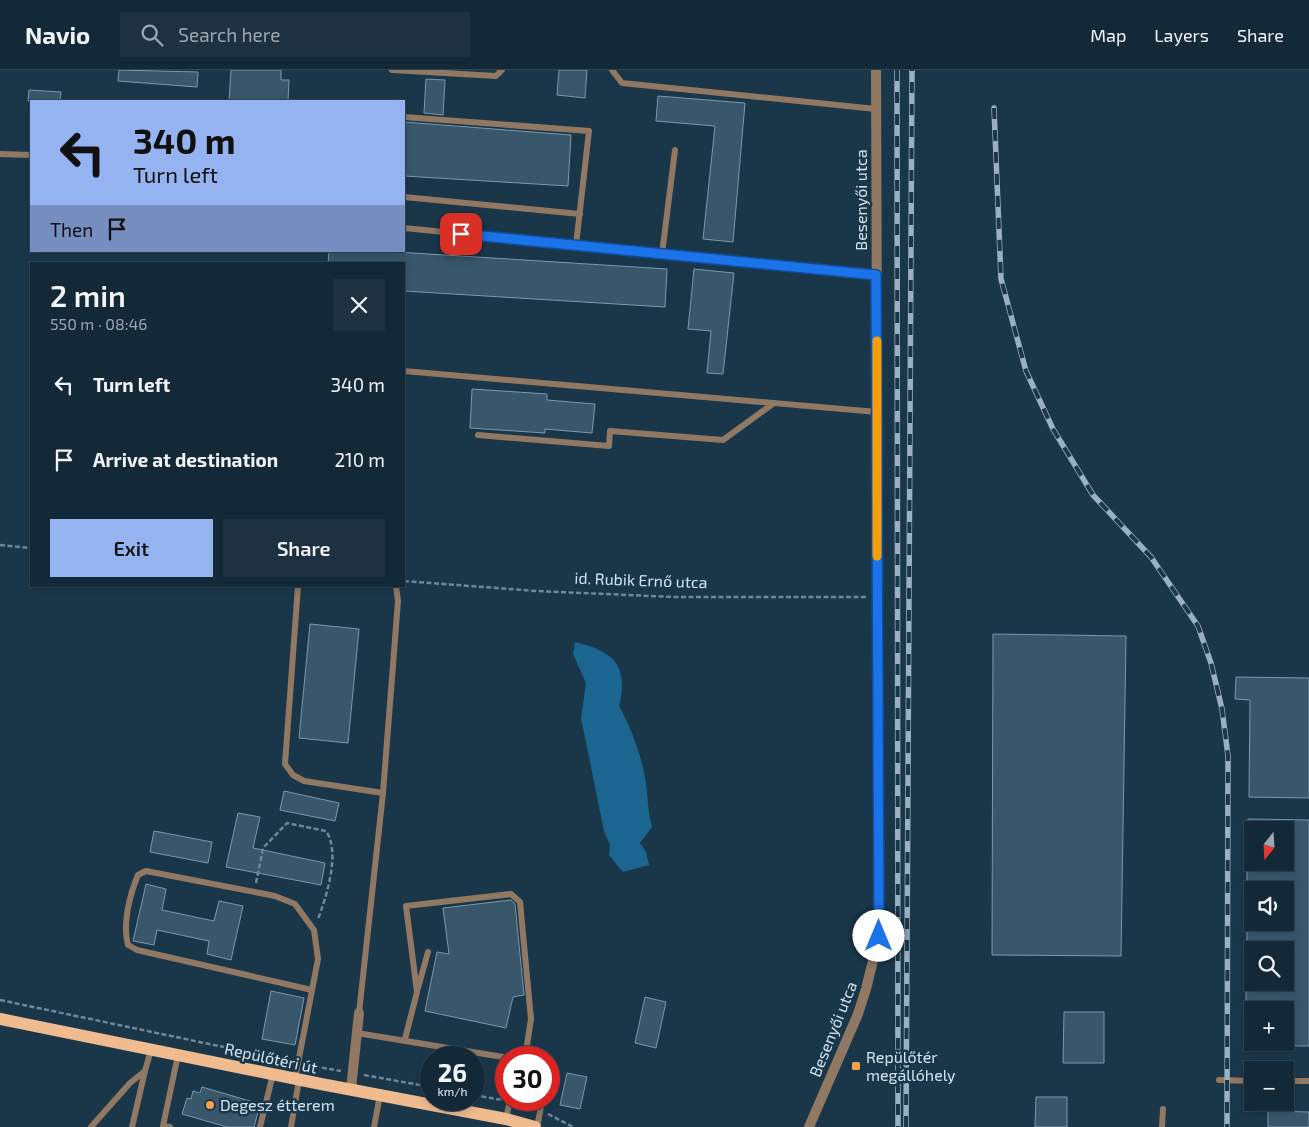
<!DOCTYPE html>
<meta charset="utf-8">
<style>
body{margin:0;font-family:"Exo 2",sans-serif;background:#1d3140;color:#f1f3f6;height:100vh;display:flex;flex-direction:column;font-size:19px;white-space:nowrap}
*{box-sizing:border-box;margin:0}
p{font-size:16px;color:#9da6ae}
.icon{flex:none;width:28px;height:28px;fill:none;stroke:currentColor;stroke-width:2;stroke-linecap:round;stroke-linejoin:round}
.map{position:relative;flex:1;overflow:hidden}
.details{position:absolute;left:30px;top:192px;width:375px;height:325px;display:flex;flex-direction:column;background:#142938;border-radius:0px;box-shadow:0 2px 8px #0003,0 0 0 1px #334553}
.details>*{flex:none}
.hud{position:absolute;left:30px;top:30px;width:375px;height:152px;border-radius:0px;box-shadow:0 2px 8px #0003,0 0 0 1px #334553;background:#95b2f1;color:#111;overflow:hidden}
.needle{width:32px;rotate:198deg}
.fabs{position:absolute;left:1244px;top:751px;display:grid;gap:10px}
.fabs a{display:grid;place-items:center;width:50px;height:50px;border-radius:0px;background:#142938;box-shadow:0 2px 8px #0003,0 0 0 1px #334553;font-size:25px}
.speed{position:absolute;left:420px;top:976px;display:flex;gap:10px;font-size:25px;font-weight:700;text-align:center}
.speed>*{display:grid;place-content:center;width:65px;height:65px;border-radius:50%;background:#142938;box-shadow:0 2px 8px #0003,0 0 0 1px #334553;line-height:1}
.speed small{font-size:12px;font-weight:400}
.speed .limit{border:8px solid #d22;background:#fff;color:#111}
.pin{position:absolute;display:grid;place-items:center;width:42px;height:42px;color:#fff;margin:-21px;border-radius:10px;box-shadow:0 2px 8px #0006}
.me{position:absolute;width:55px;margin:-28px;rotate:0deg;stroke-linejoin:round;filter:drop-shadow(0 0 4px #0008)}
.turn{display:flex;align-items:center;gap:18px;height:105px;padding:0 20px;font-size:22px}
.turn .icon{width:65px;height:65px;stroke-width:2.5}
.turn b{display:block;font-size:35px;line-height:42px}
.then{display:flex;align-items:center;height:48px;padding:0 20px;background:#0003;gap:10px;font-size:19px}
.round{display:grid;place-items:center;flex:none;width:52px;height:52px;border-radius:0px;background:#1d3140}
.headline{display:flex;align-items:center;justify-content:space-between;height:85px;padding:0 20px}
h1{font-size:30px;font-weight:600;line-height:38px}
.primary-button{display:flex;gap:10px;margin-top:auto;padding:10px 20px}
.primary-button a{flex:1;height:58px;border-radius:0px;background:#95b2f1;color:#111;font-size:20px;font-weight:600;line-height:58px;text-align:center}
.primary-button a+a{background:#1d3140;color:#f1f3f6}
ul{padding:0;list-style:none}
li{display:flex;align-items:center;gap:15px;height:75px;padding:0 20px}
li div{flex:1}
li b{display:block;font-size:19px}
li em{font-style:normal}
header{display:flex;align-items:center;gap:30px;box-sizing:border-box;height:70px;padding:0 25px;background:#142938;border-bottom:1px solid #334553}
header strong{font-size:24px}
nav{display:flex;gap:28px;margin-inline-start:auto;font-size:18px}
.search{width:350px;height:45px;background:#1d3140;display:flex;align-items:center;gap:12px;box-sizing:border-box;padding:0 18px;border-radius:0px;color:#9da6ae;font-size:19px}
.map>svg:first-child{display:block}
.water{fill:#1a6691}
.building{fill:#38576b;stroke:#7999af}
.lines{fill:none;stroke-linecap:round;stroke-linejoin:round}
.path{stroke:#6f8796;stroke-width:2.5;stroke-dasharray:5 2.5;stroke-linecap:butt}
.service{stroke:#917863;stroke-width:6}
.minor{stroke:#917863;stroke-width:10}
.primary{stroke:#efbb8f;stroke-width:12}
.rail-casing{stroke:#9bb0be;stroke-width:5.5}
.rail{stroke:#1a374a;stroke-width:4;stroke-dasharray:11;stroke-linecap:butt}
.route-casing{stroke:#114b97;stroke-width:12}
.route{stroke:#1a73e8;stroke-width:9}
.slow{stroke:#f59e0b;stroke-width:9}
.poi-dot{fill:#f8a04b;stroke:#1a374a;stroke-width:2}
.labels{text-anchor:middle;stroke-width:5;stroke-linejoin:round;paint-order:stroke}
.street-label{font-size:16px;fill:#d3e4f0;stroke:#1a374a}
.poi-label{font-size:16px;fill:#d3e4f0;stroke:#1a374a;text-anchor:start}
</style>
<header>
<strong>Navio</strong>
<div class="search"><svg class="icon" aria-label="search" viewBox="0 0 24 24"><circle cx="10" cy="10" r="6"/><path d="M15 15l6 6"/></svg>Search here</div>
<nav><a>Map</a><a>Layers</a><a>Share</a></nav>
</header>
<div class="map">
<svg width="1309" height="1057" viewBox="0 0 1309 1057">
<rect width="100%" height="100%" fill="#1a374a"/>
<!-- water -->
<path class="water" d="M575 572C614 581 629 596 619 636 631 657 643 690 646 714 648 729 648 743 652 757L640 773 646 782 649 795 623 802 609 785 610 775 604 761 581 648 586 613 573 584Z"/>
<!-- building -->
<g class="building">
<polygon points="119,0 198,2 197,17 118,11"/>
<polygon points="231,0 281,0 281,10 289,10 288,31 229,31"/>
<polygon points="559,0 587,0 585,28 557,25"/>
<polygon points="426,9 445,10 443,45 424,43"/>
<polygon points="29,20 61,22 60,31 28,31"/>
<polygon points="658,26 745,33 733,172 703,169 715,56 656,51"/>
<polygon points="404,52 571,65 568,116 404,106"/>
<polygon points="329,181 381,181 667,199 665,237 404,221 404,194 328,194"/>
<polygon points="694,199 734,203 723,304 707,303 711,261 688,259"/>
<polygon points="472,319 547,324 547,330 595,334 592,363 545,359 545,363 470,358"/>
<polygon points="310,554 359,559 348,673 299,668"/>
<polygon points="993,564 1126,566 1121,886 992,885"/>
<polygon points="1236,607 1309,608 1309,728 1249,727 1250,630 1235,629"/>
<polygon points="284,721 339,733 335,751 280,740"/>
<polygon points="238,743 260,747 253,778 325,793 321,815 226,797"/>
<polygon points="1248,749 1309,750 1309,976 1285,976 1285,940 1246,940 1246,912 1285,912 1285,880 1247,880 1247,852 1285,852 1285,820 1247,820 1247,792 1285,792 1285,760 1247,760"/>
<polygon points="154,761 212,772 208,793 150,782"/>
<polygon points="146,814 166,819 162,840 214,851 219,831 243,836 231,890 207,884 209,871 157,860 154,875 133,871"/>
<polygon points="511,830 515,834 524,925 513,927 506,958 425,941 437,882 449,884 443,838"/>
<polygon points="271,921 304,928 295,975 262,969"/>
<polygon points="645,927 666,932 656,978 635,973"/>
<polygon points="1064,942 1104,942 1104,993 1063,993"/>
<polygon points="567,1003 587,1007 580,1039 560,1035"/>
<polygon points="202,1017 260,1034 254,1057 227,1057 182,1044 187,1028 191,1029 193,1021 200,1023"/>
<polygon points="1036,1027 1067,1027 1067,1057 1035,1057"/>
<polygon points="1268,1041 1309,1042 1309,1057 1268,1057"/>
</g>
<g class="lines">
<!-- path -->
<g class="path">
<polyline points="0,475 31,478"/>
<polyline points="404,511 536,521 674,527 866,527"/>
<path d="M256 813 263 778 287 753 326 761C341 782 326 828 318 849"/>
<polyline points="0,930 290,991"/>
<polyline points="307,995 341,1001"/>
<polyline points="364,1005 431,1017"/>
<polyline points="474,1025 502,1030"/>
<polyline points="519,1034 531,1037"/>
<polyline points="548,1044 573,1057"/>
</g>
<!-- service -->
<g class="service">
<polyline points="392,0 496,6 502,0"/>
<polyline points="612,0 622,13 876,39"/>
<polyline points="404,47 589,61 576,175"/>
<polyline points="0,84 31,85"/>
<polyline points="404,127 580,144"/>
<polyline points="404,158 876,205"/>
<polyline points="662,184 675,80"/>
<polyline points="404,301 877,342"/>
<polyline points="478,365 609,376 610,361 723,370 774,333"/>
<polyline points="298,516 285,694 293,705 304,711 383,723"/>
<polyline points="418,918 428,882"/>
<polyline points="359,943 383,723 398,531 396,516"/>
<polyline points="357,963 509,988"/>
<polyline points="405,969 417,922 406,836 511,824 520,832 531,949 525,988"/>
<path d="M295 1009 318 889 314 860 295 834 275 826 146 801 138 805C130 824 122 854 128 875L137 880 312 920"/>
<polyline points="1219,1010 1252,1011"/>
<polyline points="1285,1011 1309,1011"/>
<polyline points="506,1049 510,1030"/>
<polyline points="91,1057 130,1013 145,1001 151,980"/>
<polyline points="132,1057 145,1001"/>
<polyline points="170,1057 163,1056 178,985"/>
<polyline points="260,1057 273,1004"/>
<polyline points="291,1057 299,1010"/>
<polyline points="374,1057 380,1025"/>
<polyline points="537,1057 542,1032"/>
<polyline points="1162,1057 1163,1039"/>
</g>
<!-- minor -->
<g class="minor">
<polyline points="351,1019 359,943"/>
<polyline points="809,1057 858,944 866,919 879,866 876,0"/>
</g>
<!-- primary -->
<polyline class="primary" points="0,949 321,1014 506,1049 535,1057"/>
<defs>
<g id="rail">
<polyline points="897,0 898,1057"/>
<polyline points="994,38 1001,209 1026,301 1053,359 1093,425 1151,487 1198,556 1211,593 1222,639 1228,686 1227,1057"/>
<polyline points="906,1057 912,0"/>
</g>
</defs>
<!-- rail casing -->
<use href="#rail" class="rail-casing"/>
<!-- rail -->
<use href="#rail" class="rail"/>
</g>
<g class="lines">
<defs>
<polyline id="route" points="461,164 876,205 879,866"/>
</defs>
<!-- route casing -->
<use href="#route" class="route-casing"/>
<!-- route -->
<use href="#route" class="route"/>
<!-- slow -->
<polyline class="slow" points="877,271 877,486"/>
</g>
<!-- markers -->
<g class="poi-dot">
<rect x="851" y="991" width="10" height="10" rx="2.5"/>
<circle cx="210" cy="1035" r="5"/>
</g>
<g class="labels">
<!-- street labels -->
<g class="street-label">
<text transform="translate(861 130) rotate(-90)" y="6">Besenyői utca</text>
<text transform="translate(641 510) rotate(2)" y="6">id. Rubik Ernő utca</text>
<text transform="translate(833 959) rotate(-68)" y="6">Besenyői utca</text>
<text transform="translate(271 988) rotate(12)" y="6">Repülőtéri út</text>
</g>
<!-- poi labels -->
<g class="poi-label">
<text x="866" y="993">Repülőtér<tspan x="866" dy="18">megállóhely</tspan></text>
<text x="220" y="1041">Degesz étterem</text>
</g>
</g>
</svg>
<div class="fabs">
<a><svg class="needle" viewBox="-14 -14 28 28"><path d="M0-13l5 13h-10z" fill="#e53935"/><path d="M0 13l5-13h-10z" fill="#9da6ae"/></svg></a>
<a><svg class="icon" aria-label="sound" viewBox="0 0 24 24"><path d="M4 9h4l5-4v14l-5-4H4zM17 9q2 3 0 6"/></svg></a>
<a><svg class="icon" aria-label="search" viewBox="0 0 24 24"><circle cx="10" cy="10" r="6"/><path d="M15 15l6 6"/></svg></a>
<a>+</a>
<a>−</a>
</div>
<div class="speed"><div>26<small>km/h</small></div><div class="limit">30</div></div>
<div class="pin" style="left:461px;top:164px;background:#d93025"><svg class="icon" aria-label="arrive" viewBox="0 0 24 24"><path d="M6 21V4h12l-3 4 3 4H6"/></svg></div>
<svg class="me" style="left:879px;top:866px" viewBox="-20 -20 40 40"><circle r="19" fill="#fff"/><path d="M0-13L10 11 0 6-10 11z" fill="#1a73e8"/></svg>
<div class="hud">
<div class="turn"><svg class="icon" aria-label="left" viewBox="0 0 24 24"><path d="M17 20v-9H6M10 6l-5 5 5 5"/></svg><div><b>340 m</b>Turn left</div></div>
<div class="then">Then<svg class="icon" aria-label="arrive" viewBox="0 0 24 24"><path d="M6 21V4h12l-3 4 3 4H6"/></svg></div>
</div>
<section class="details">
<div class="headline"><div><h1>2 min</h1><p>550 m · 08:46</p></div><a class="round"><svg class="icon" aria-label="close" viewBox="0 0 24 24"><path d="M6 6l12 12M18 6L6 18"/></svg></a></div>
<ul>
<li><svg class="icon" aria-label="left" viewBox="0 0 24 24"><path d="M17 20v-9H6M10 6l-5 5 5 5"/></svg><div><b>Turn left</b></div><em>340 m</em></li>
<li><svg class="icon" aria-label="arrive" viewBox="0 0 24 24"><path d="M6 21V4h12l-3 4 3 4H6"/></svg><div><b>Arrive at destination</b></div><em>210 m</em></li>
</ul>
<div class="primary-button"><a>Exit</a><a>Share</a></div>
</section>
</div>
